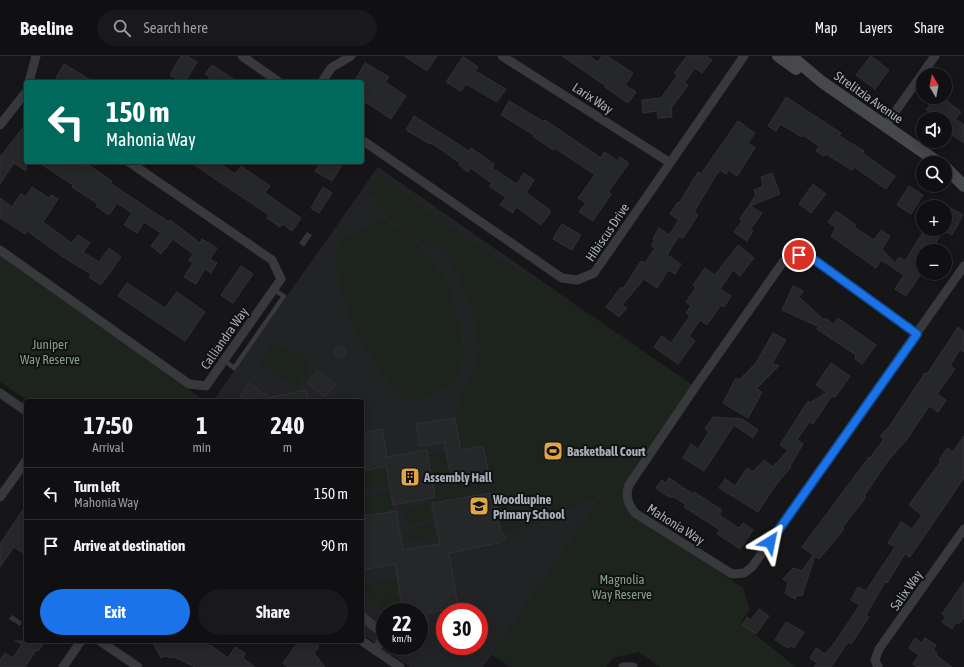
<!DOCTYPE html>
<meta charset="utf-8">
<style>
body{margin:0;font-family:"Asap Condensed",sans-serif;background:#19191b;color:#f1f3f6;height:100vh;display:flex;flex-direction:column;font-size:15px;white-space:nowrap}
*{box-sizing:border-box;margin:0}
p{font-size:13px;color:#9c9d9f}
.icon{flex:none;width:22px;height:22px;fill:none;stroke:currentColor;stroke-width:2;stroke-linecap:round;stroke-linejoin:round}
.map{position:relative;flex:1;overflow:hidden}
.details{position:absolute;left:24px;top:343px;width:340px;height:244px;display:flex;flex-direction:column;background:#101012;border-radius:4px;box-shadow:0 2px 10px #0003,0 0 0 1px #303032}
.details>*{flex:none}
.banner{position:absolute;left:24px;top:24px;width:340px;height:84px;border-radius:4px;box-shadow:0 2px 10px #0003,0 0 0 1px #303032;background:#00695c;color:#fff;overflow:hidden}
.needle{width:26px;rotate:350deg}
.buttons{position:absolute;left:916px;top:12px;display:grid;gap:8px}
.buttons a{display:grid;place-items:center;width:36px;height:36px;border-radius:50%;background:#101012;box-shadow:0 2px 10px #0003,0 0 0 1px #303032;font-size:20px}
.speed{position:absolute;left:376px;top:547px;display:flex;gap:8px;font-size:20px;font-weight:700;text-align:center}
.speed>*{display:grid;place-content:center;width:52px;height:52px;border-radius:50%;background:#101012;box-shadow:0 2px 10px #0003,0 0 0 1px #303032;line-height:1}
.speed small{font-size:10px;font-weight:400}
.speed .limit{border:6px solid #d22;background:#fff;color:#111}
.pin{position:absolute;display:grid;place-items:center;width:34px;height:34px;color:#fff;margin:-17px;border:2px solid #fff;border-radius:50%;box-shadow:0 1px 4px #0007}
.me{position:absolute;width:44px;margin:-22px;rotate:35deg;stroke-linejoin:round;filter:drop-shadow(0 0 3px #0008)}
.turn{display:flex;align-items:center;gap:14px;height:84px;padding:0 16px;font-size:18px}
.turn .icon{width:52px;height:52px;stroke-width:2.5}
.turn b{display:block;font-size:28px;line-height:34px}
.eta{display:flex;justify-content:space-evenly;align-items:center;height:68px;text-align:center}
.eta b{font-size:24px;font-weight:700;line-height:28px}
.cta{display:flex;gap:8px;margin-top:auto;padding:8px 16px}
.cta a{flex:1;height:46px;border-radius:24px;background:#1a73e8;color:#fff;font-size:16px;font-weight:700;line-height:46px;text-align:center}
.cta a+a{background:#19191b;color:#f1f3f6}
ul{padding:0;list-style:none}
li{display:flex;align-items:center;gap:12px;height:52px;padding:0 16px;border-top:1px solid #303032}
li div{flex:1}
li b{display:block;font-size:15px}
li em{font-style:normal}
header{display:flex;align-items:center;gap:24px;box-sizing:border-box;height:56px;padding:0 20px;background:#101012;border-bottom:1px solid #303032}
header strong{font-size:19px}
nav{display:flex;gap:22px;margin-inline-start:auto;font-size:14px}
.search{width:280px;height:36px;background:#19191b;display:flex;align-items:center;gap:10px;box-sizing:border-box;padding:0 14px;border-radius:22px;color:#9c9d9f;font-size:15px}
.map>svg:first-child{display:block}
.built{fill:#222325;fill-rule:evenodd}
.green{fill:#1d231d}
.water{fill:#2e363b}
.building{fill:#262729;stroke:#313134}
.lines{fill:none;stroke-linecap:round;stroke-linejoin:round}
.lane{stroke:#38393d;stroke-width:4.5}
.street{stroke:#38393d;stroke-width:9}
.secondary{stroke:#46484c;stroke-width:12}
.route-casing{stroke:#114b97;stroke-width:10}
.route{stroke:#1a73e8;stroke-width:7}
.labels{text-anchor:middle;stroke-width:4;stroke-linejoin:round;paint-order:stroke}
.street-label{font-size:13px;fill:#aaaeb7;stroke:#111113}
.park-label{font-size:13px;fill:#83a083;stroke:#111113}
.poi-label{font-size:13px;font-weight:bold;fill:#aaaeb7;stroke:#111113;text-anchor:start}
</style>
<header>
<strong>Beeline</strong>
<div class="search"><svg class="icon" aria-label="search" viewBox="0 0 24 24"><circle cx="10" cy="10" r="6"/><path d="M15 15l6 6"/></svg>Search here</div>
<nav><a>Map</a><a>Layers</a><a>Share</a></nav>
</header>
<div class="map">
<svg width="964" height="611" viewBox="0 0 964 611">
<rect width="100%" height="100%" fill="#161618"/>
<!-- built -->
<path class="built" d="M378 111 685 325 483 611H410L362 578V345H213ZM385 556H419V590H385ZM445 556H479V590H445Z"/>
<!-- green -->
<g class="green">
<polygon points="379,117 424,153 488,197 569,244 697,332 629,436 635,457 743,532 750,553 741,566 742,568 796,611 660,611 639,596 613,602 606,611 511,611 491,599 606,435 532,470 501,476 497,450 492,451 490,437 432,447 435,441 427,399 446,396 452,425 489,418 483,390 461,394 455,362 463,334 472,318 480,294 470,247 461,224 445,194 425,189 402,170 388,162 380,152 375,151 375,142 370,140 364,141"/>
<path d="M381 164 403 176 423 194 447 225 460 270 463 297 456 326 416 345C409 340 399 336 393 330 367 304 337 240 337 204 337 197 339 190 340 183Z"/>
<polygon points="0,198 205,345 28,345 0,326"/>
<polygon points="275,285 311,309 297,331 260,307"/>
<polygon points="386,410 390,430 362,434 362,415"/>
<polygon points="391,436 393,455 362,460 362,441"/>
<polygon points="429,448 432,463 408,468 405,452"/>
<polygon points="433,469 435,480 411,484 409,473"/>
<polygon points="397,523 403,556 386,556 362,536 362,529"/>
</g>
<!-- water -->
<g class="water">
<polygon points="307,176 312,179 304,191 299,187"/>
<polygon points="12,559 22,566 20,570 9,563"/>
</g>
<!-- building -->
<g class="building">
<polygon points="181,0 187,0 197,6 185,26 181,26 170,19"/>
<polygon points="404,0 437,0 427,15"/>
<polygon points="562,0 589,0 598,6 602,0 607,0 633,17 625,29 636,36 628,47 605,31 606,30"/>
<polygon points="687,0 706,0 712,4 702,17 695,12 684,27 688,29 671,52 672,61 658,62 657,55 643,57 642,44 661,42 677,20 674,17"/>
<polygon points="871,0 889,14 875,33 856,19"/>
<polygon points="463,1 478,11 475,15 506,33 497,46 466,28 461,35 446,26"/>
<polygon points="365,7 389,21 385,26 406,40 391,63 362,44 362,26 354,26"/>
<polygon points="64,8 94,26 62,26 56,22"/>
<polygon points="212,9 238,26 207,26 210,21 205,18"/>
<polygon points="786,41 841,77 839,80 864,95 862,97 895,120 886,133 854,111 852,114 826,98 824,100 816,95 819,90 803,79 802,81 780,68 776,75 768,70"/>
<polygon points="942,41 961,56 955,63 964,69 964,87 946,75 945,77 945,63 938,63 926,54 933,44 938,47"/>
<polygon points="509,45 544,66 545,64 601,102 604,96 618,105 620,101 629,107 608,136 611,138 593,165 579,156 586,147 578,142 595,119 555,92 553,94 533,80 534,79 501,59"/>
<polygon points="414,60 469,95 471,92 494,108 492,112 517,128 524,117 534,124 526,137 550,154 550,157 541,169 516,151 513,157 500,149 506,141 489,130 493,128 471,112 468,116 459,109 460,107 431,87 430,88 406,74"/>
<polygon points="738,65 755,77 748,87 755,92 737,120 728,114 726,118 720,114 716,119 694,156 698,159 683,182 679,180 667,199 681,208 675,218 668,214 657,232 644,223 622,249 627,252 619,261 606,251 621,231 623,233 641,205 645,207 655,192 651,190 655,184 653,183 659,172 669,179 679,164 670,158 678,146 679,147 698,116 701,118"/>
<polygon points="26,68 26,115 14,107 0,128 0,101"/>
<polygon points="38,106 81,106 86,110 87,108 112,125 110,127 169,166 170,164 200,187 202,183 217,192 210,203 217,207 211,217 205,213 196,228 184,221 193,207 189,204 193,198 173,183 161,198 151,190 161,177 144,166 137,177 124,169 132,157 117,147 109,159 96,150 98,148 72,131 73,129"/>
<polygon points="190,106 217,106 235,118 241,110 270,130 265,137 301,162 292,175 283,168 280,171 267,162 269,159"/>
<polygon points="321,106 344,106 332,125 315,115"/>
<polygon points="772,117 780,138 750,150 762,157 750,174 753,175 747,185 734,176 742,165 740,163 756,139 754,134 763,130 761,121"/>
<polygon points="813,128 826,138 811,157 799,148"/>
<polygon points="909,130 923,139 911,158 897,149"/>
<polygon points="32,131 49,142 51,139 58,143 43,166 72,187 78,179 90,187 83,196 99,206 109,192 121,201 101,229 89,221 91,218 63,201 27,175 25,178 0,162 0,142 12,151 21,138 26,141"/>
<polygon points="323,131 332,137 319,157 311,152"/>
<polygon points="949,151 963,159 952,179 945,175 945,158"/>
<polygon points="836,155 856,169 854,171 874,184 881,174 890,180 882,193 895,207 899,201 905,205 925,173 944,173 931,195 923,195 923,215 906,240 895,233 904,219 881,204 876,212 831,180 836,172 828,166"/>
<polygon points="562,168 581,179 572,194 553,183"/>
<polygon points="738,189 754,202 740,220 733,214 720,233 731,240 724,251 721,249 707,269 700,264 689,280 695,285 678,308 654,291 662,280 671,287 690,260 686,257 691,250 686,246 696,232 693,229 705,212 715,219"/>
<polygon points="241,210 253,218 233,247 221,239"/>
<polygon points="127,227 165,252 177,236 205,256 185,285 118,240"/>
<polygon points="793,230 803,235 799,241 824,264 825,262 834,268 838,262 876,289 862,308 855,303 856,299 817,273 819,271 782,254"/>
<polygon points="958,271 964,276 964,296 960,293 950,310 955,313 937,338 946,344 938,356 929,350 908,382 887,406 864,440 866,441 842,472 844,473 819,503 815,500 802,540 798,539 795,543 785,537 788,527 783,523 793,512 802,515 813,499 802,491 869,401 870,402 884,383 880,380 888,372 925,317 927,318"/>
<polygon points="773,277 786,284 772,307 779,310 756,333 762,336 748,362 723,347 736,322 739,324 756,307"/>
<circle cx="340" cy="296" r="5"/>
<polygon points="831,307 850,320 835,341 832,340 813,368 809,366 797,384 803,388 790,410 791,411 775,430 758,456 719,432 725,423 735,430 747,412 753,416 764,404 773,411 788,394 780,389 808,345 810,347 827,336 816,329"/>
<polygon points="317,315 335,328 325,341 307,327"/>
<polygon points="249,327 272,343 272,341 306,334 309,345 245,345 240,341"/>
<polygon points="713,361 742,363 758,374 753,382 734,369 704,415 683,402 691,388 698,393 709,376 705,373"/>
<polygon points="455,362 461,394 483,390 489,418 452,425 444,386 420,390 416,368"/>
<polygon points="382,373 387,401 427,394 435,441 393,449 386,410 362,415 362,377"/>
<polygon points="964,380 964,422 910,501 905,498 887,527 885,526 866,559 869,561 851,588 848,586 831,611 814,611 817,607 810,602 816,592 825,598 833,589 860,549 851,544 858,531 866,535 895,491 888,487 901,466 912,473 922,459 909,449 941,405 939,404 947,392 953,396"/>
<polygon points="669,422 693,438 694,436 722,454 719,459 739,472 743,467 753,474 740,493 717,478 720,474 684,451 686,449 674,441 669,441 656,432 662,424 665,427"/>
<polygon points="490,437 492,451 497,450 501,476 506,481 498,487 449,497 458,551 426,557 429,569 419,571 419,556 403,556 395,508 362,514 362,460 396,455 403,494 440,488 432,447"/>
<polygon points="26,449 26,499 14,491 0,511 0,488"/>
<polygon points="964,526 964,562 959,568 956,566 952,573 942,566 946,561 942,558"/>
<polygon points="759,553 769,560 756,578 742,569 747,561 751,564"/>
<polygon points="786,566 804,576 794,592 790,589 788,592 775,584"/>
<polygon points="915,582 922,587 925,582 936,589 933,594 937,597 936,599 952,611 917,611 913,608 919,599 909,592"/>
<polygon points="15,585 45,585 38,595 36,594 25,611 0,611 0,604 5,597 13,602 22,588"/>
<polygon points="152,585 199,585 209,590 210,589 228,602 235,591 245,597 243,602 255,611 195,611 174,601 172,602 165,600 161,602"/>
<polygon points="299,585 312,585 319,590 314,597 325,611 288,611 283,607"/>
</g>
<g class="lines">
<!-- lane -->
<polyline class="lane" points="224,304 234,312 284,240 274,234"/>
<!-- street -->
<g class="street">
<polyline points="242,0 279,26"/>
<polyline points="502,0 669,106"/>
<polyline points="29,26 36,0"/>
<polyline points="322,26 331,12 351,0"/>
<polyline points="0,69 26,36"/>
<polyline points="885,70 935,0"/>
<polyline points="362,84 562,222 577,224 594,217 744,0"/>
<polyline points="0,194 189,328 206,330 281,223 272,204 129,106"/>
<path d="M917 278 816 205C803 198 795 199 783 206L698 327 629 429C625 440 628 448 635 457L732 518 744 517 752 511C823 411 894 311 964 210"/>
<polyline points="0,337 26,355"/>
<polyline points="0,441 26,405"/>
<polyline points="362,560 385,580"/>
<polyline points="100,585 138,611"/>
<polyline points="362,585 400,611"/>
<polyline points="375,594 385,580"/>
<polyline points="63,611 81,585"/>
<polyline points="623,611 633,611"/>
<polyline points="878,611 875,604 879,593 964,473"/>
</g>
<!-- secondary -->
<g class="secondary">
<polyline points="778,0 796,13"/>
<polyline points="791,0 822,26 939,107"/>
<polyline points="945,111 964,130"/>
</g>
</g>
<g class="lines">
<defs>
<polyline id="route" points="770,486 917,278 816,205 799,199"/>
</defs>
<!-- route casing -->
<use href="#route" class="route-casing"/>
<!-- route -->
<use href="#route" class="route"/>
</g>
<!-- icons -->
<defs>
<symbol id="stadium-square" viewBox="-11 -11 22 22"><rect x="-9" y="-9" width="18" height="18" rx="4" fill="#e0a547" stroke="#111113"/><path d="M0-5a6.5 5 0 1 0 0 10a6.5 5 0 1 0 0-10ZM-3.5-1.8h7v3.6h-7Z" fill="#111"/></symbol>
<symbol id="building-square" viewBox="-11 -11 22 22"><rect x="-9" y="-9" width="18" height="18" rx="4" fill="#e0a547" stroke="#111113"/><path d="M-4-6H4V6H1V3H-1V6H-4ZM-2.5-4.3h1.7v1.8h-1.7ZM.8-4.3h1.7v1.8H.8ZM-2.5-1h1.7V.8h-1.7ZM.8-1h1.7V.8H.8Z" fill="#111"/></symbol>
<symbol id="school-square" viewBox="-11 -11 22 22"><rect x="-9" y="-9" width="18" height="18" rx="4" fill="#e0a547" stroke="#111113"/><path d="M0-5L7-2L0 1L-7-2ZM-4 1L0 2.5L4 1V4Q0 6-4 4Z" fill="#111"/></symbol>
</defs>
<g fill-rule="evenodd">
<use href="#stadium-square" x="542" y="384" width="22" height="22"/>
<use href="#building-square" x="399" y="410" width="22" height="22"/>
<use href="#school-square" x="468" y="439" width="22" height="22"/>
</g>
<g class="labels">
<!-- street labels -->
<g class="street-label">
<text transform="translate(869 41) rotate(35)" y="5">Strelitzia Avenue</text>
<text transform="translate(593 42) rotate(33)" y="5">Larix Way</text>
<text transform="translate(607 176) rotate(-56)" y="5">Hibiscus Drive</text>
<text transform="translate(224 282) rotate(-55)" y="5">Calliandra Way</text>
<text transform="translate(676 468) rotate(32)" y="5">Mahonia Way</text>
<text transform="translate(906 534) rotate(-55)" y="5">Salix Way</text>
</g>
<!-- park labels -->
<g class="park-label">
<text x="50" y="293">Juniper<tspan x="50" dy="15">Way Reserve</tspan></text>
<text x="622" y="528">Magnolia<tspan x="622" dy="15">Way Reserve</tspan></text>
</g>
<!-- poi labels -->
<g class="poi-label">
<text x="567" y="400">Basketball Court</text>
<text x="424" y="426">Assembly Hall</text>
<text x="493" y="448">Woodlupine<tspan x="493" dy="15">Primary School</tspan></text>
</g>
</g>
</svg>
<div class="buttons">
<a><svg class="needle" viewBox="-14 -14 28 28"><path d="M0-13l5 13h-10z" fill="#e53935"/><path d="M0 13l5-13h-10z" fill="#9c9d9f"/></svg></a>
<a><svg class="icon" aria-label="sound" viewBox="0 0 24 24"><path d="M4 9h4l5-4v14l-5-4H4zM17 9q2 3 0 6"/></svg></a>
<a><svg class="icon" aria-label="search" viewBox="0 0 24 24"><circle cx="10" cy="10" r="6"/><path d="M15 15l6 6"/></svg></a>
<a>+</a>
<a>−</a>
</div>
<div class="speed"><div>22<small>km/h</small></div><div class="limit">30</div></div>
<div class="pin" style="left:799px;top:199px;background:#d93025"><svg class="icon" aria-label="arrive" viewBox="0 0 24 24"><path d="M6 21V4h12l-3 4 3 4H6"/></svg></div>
<svg class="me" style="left:770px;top:486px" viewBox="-20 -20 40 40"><path d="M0-17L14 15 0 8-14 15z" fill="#1a73e8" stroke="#fff" stroke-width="4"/></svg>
<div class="banner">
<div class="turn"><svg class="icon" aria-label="left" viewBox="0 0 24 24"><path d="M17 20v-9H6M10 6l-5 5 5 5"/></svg><div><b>150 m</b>Mahonia Way</div></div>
</div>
<section class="details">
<div class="eta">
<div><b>17:50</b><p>Arrival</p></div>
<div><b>1</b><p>min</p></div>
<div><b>240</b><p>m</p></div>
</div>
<ul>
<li><svg class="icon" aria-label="left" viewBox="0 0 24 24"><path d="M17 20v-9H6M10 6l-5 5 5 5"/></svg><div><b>Turn left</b><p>Mahonia Way</p></div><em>150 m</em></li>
<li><svg class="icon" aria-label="arrive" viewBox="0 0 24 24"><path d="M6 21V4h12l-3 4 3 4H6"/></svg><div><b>Arrive at destination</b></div><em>90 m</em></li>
</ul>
<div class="cta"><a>Exit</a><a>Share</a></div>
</section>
</div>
